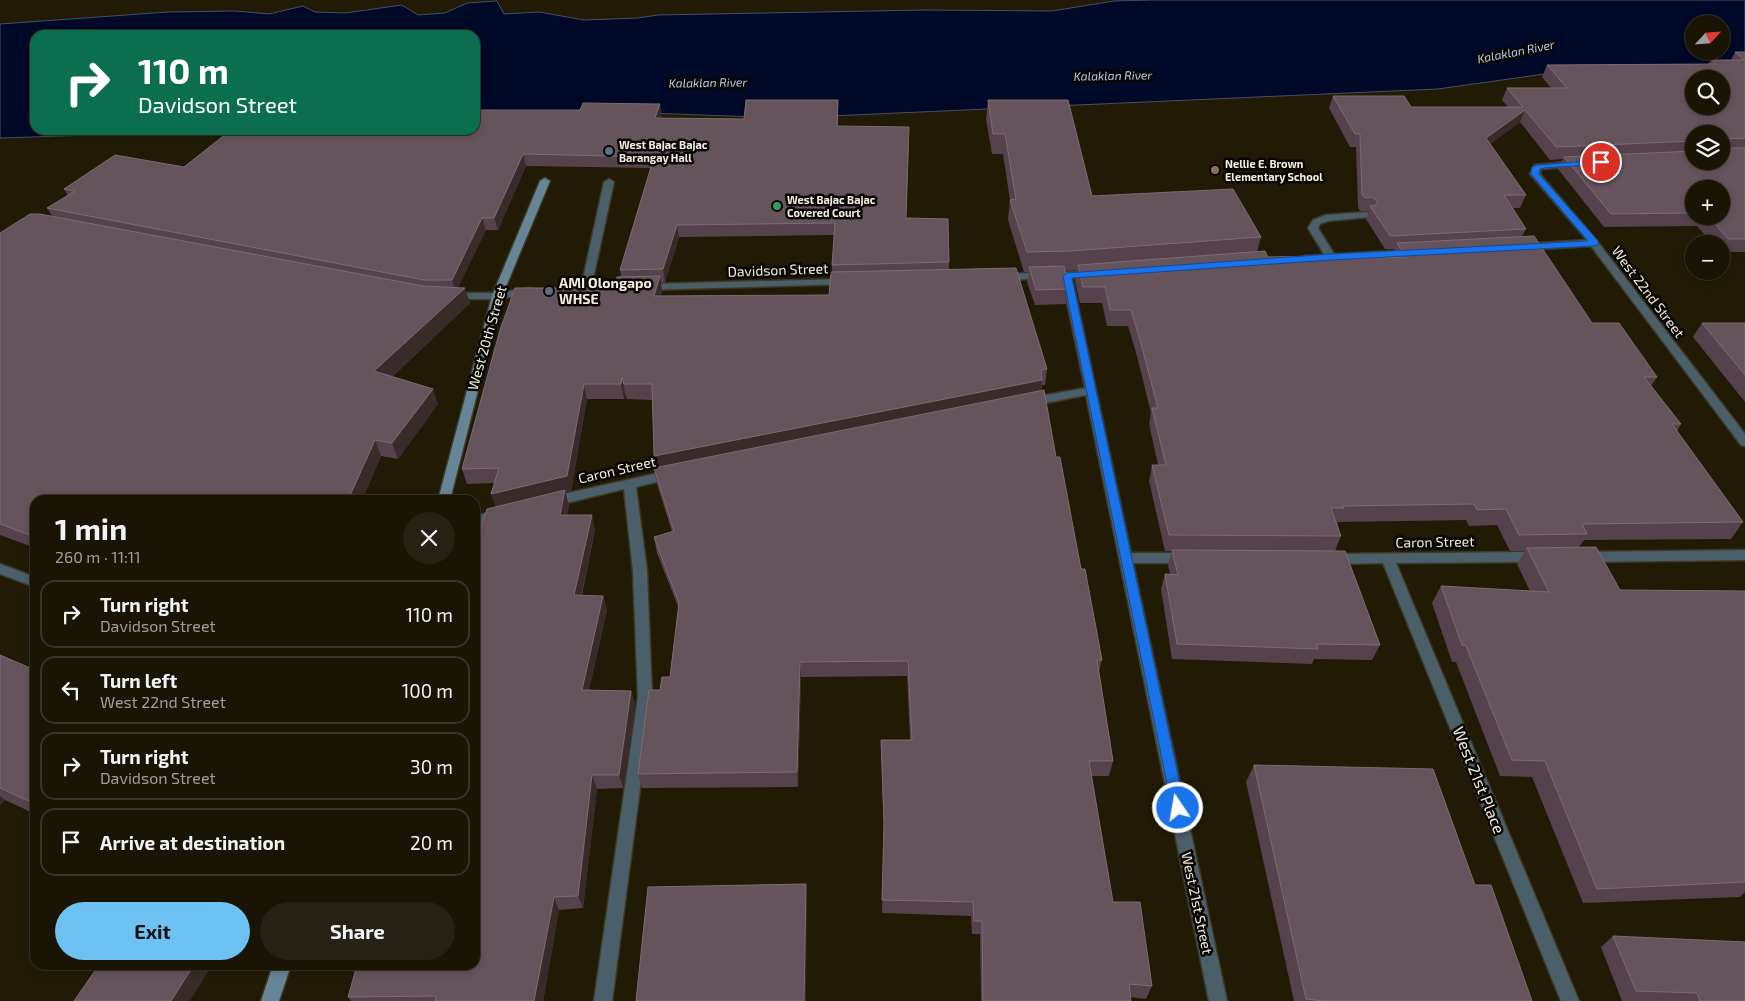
<!DOCTYPE html>
<meta charset="utf-8">
<style>
body{margin:0;font-family:"Exo 2",sans-serif;background:#262113;color:#f1f3f6;height:100vh;display:flex;flex-direction:column;font-size:19px;white-space:nowrap}
*{box-sizing:border-box;margin:0}
p{font-size:16px;color:#9f9e9a}
.icon{flex:none;width:28px;height:28px;fill:none;stroke:currentColor;stroke-width:2;stroke-linecap:round;stroke-linejoin:round}
.map{position:relative;flex:1;overflow:hidden}
.sheet{position:absolute;left:30px;top:495px;width:450px;height:475px;display:flex;flex-direction:column;background:#191404;border-radius:15px;box-shadow:0 2px 8px #0003,0 0 0 1px #373326}
.sheet>*{flex:none}
.top-card{position:absolute;left:30px;top:30px;width:450px;height:105px;border-radius:15px;box-shadow:0 2px 8px #0003,0 0 0 1px #373326;background:#0b6e4f;color:#fff;overflow:hidden}
.needle{width:32px;rotate:64deg}
.buttons{position:absolute;left:1685px;top:15px;display:grid;gap:10px}
.buttons a{display:grid;place-items:center;width:45px;height:45px;border-radius:50%;background:#191404;box-shadow:0 2px 8px #0003,0 0 0 1px #373326;font-size:25px}
.pin{position:absolute;display:grid;place-items:center;width:42px;height:42px;color:#fff;margin:-21px;border:2px solid #fff;border-radius:50%;box-shadow:0 1px 5px #0007}
.me{position:absolute;width:55px;margin:-28px;rotate:348deg;stroke-linejoin:round;filter:drop-shadow(0 0 4px #0008)}
.turn{display:flex;align-items:center;gap:18px;height:105px;padding:0 25px;font-size:22px}
.turn .icon{width:65px;height:65px;stroke-width:2.5}
.turn b{display:block;font-size:35px;line-height:42px}
.round{display:grid;place-items:center;flex:none;width:52px;height:52px;border-radius:26px;background:#262113}
.headline{display:flex;align-items:center;justify-content:space-between;height:85px;padding:0 25px}
h1{font-size:30px;font-weight:700;line-height:38px}
.cta{display:flex;gap:10px;margin-top:auto;padding:10px 25px}
.cta a{flex:1;height:58px;border-radius:30px;background:#6dc2f3;color:#111;font-size:20px;font-weight:700;line-height:58px;text-align:center}
.cta a+a{background:#262113;color:#f1f3f6}
ul{padding:0;list-style:none}
li{display:flex;align-items:center;gap:15px;height:68px;margin:0 10px 8px;padding:0 15px;border:2px solid #373326;border-radius:15px}
li div{flex:1}
li b{display:block;font-size:19px}
li em{font-style:normal}
.map>svg:first-child{display:block}
.water{fill:#010928;stroke:#494e60;fill-rule:evenodd}
.lines{fill:none;stroke-linecap:round;stroke-linejoin:round}
.lane-casing{stroke:#3e3925;stroke-width:3}
.street-casing{stroke:#3e3925;stroke-width:3}
.secondary-casing{stroke:#3e3925;stroke-width:3}
.lane{fill:#4b5f6a;fill-rule:evenodd}
.street{fill:#4b5f6a;fill-rule:evenodd}
.secondary{fill:#668597;fill-rule:evenodd}
.wall{fill:#55424d;fill-rule:evenodd}
.shaded-wall{fill:#392b2a}
.building{fill:#66545d;stroke:#7c6c72;fill-rule:evenodd}
.route{fill:#1a73e8;stroke:#114b97}
.service-dot{fill:#5c6f8a;stroke:#090601;stroke-width:2}
.education-dot{fill:#8d6e63;stroke:#090601;stroke-width:2}
.leisure-dot{fill:#2e9e5b;stroke:#090601;stroke-width:2}
.labels{text-anchor:middle;stroke-width:5;stroke-linejoin:round;paint-order:stroke}
.far-poi-label{font-size:11px;font-weight:bold;fill:#f2eee1;stroke:#090601;text-anchor:start}
.far-water-label{font-size:12px;font-style:italic;fill:#bacef4;stroke:#090601}
.street-label{font-size:14px;fill:#f2eee1;stroke:#090601}
.poi-label{font-size:14px;font-weight:bold;fill:#f2eee1;stroke:#090601;text-anchor:start}
.near-street-label{font-size:16px;fill:#f2eee1;stroke:#090601}
</style>
<div class="map">
<svg width="1745" height="1001" viewBox="0 0 1745 1001">
<rect width="100%" height="100%" fill="#211b06"/>
<!-- water -->
<path class="water" d="M1152 0H1745V56L1710 68 1580 69 1438 89 785 118 592 111 475 116V35H35V130H248L0 138V24L168 12 235 11 269 14 303 6 315 12 345 13 402 5 418 15 445 13 467 3 497 1 504 14 539 12 584 20 638 18 658 15 925 10 1052 11 1114 1ZM1694 24H1721V51H1694Z"/>
<g class="lines">
<defs>
<g id="lane">
<polygon points="609,179 614,182 591,288 586,291 581,288 604,182"/>
<polygon points="1367,212 1372,215 1370,217 1328,221 1320,224 1318,228 1336,257 1331,260 1327,259 1308,228 1313,220 1326,215"/>
</g>
<g id="street">
<polygon points="1576,161 1579,162 1579,166 1541,169 1540,174 1597,241 1745,434 1745,446 1741,445 1591,246 1524,250 1519,247 1524,244 1587,240 1530,174 1534,165"/>
<polygon points="1409,250 1414,253 1413,255 1304,262 1299,259 1304,256"/>
<polygon points="1092,271 1096,272 1096,276 1072,278 1131,553 1185,553 1190,555 1192,558 1190,561 1185,563 1133,563 1227,1001 1209,1001 1086,395 1030,406 1024,402 1030,398 1085,388 1062,278 1002,280 997,277 1002,274"/>
<polygon points="845,279 850,282 849,284 575,292 570,289 575,286"/>
<polygon points="530,288 534,289 535,291 534,293 497,299 451,299 446,296 451,293 497,293"/>
<polygon points="672,470 676,471 678,474 676,477 636,487 647,571 652,697 612,1001 594,1001 638,697 633,571 624,489 550,507 546,505 544,502 546,499 550,497"/>
<polygon points="499,510 503,512 505,515 503,518 475,526 475,516"/>
<polygon points="1745,550 1745,560 1585,562 1580,560 1578,557 1580,554 1585,552"/>
<polygon points="1538,552 1543,554 1545,557 1543,560 1538,562 1396,563 1579,1001 1561,1001 1383,563 1333,564 1328,562 1326,559 1328,556 1333,554"/>
<polygon points="0,564 35,577 35,587 0,574"/>
</g>
<g id="secondary">
<polygon points="545,178 550,181 502,296 450,500 438,500 492,296 540,181"/>
<polygon points="273,965 291,965 279,1001 261,1001"/>
</g>
</defs>
<!-- lane casing -->
<use href="#lane" class="lane-casing"/>
<!-- street casing -->
<use href="#street" class="street-casing"/>
<!-- secondary casing -->
<use href="#secondary" class="secondary-casing"/>
<!-- lane -->
<use href="#lane" class="lane"/>
<!-- street -->
<use href="#street" class="street"/>
<!-- secondary -->
<use href="#secondary" class="secondary"/>
</g>
<!-- wall -->
<g class="wall">
<path d="M1735 52H1745V252H1721V244H1713L1697 226 1604 227 1558 169 1563 159 1550 160 1520 122 1490 144 1526 195 1520 208H1513L1526 229 1522 236 1592 323 1657 377 1651 386 1681 424 1677 431 1743 522 1731 539 1584 540 1579 547 1620 590 1745 591V892L1740 897 1583 903 1532 777 1500 776 1456 662H1452L1432 603 1441 586 1530 591 1517 564 1525 551H1510L1497 525 1469 526 1466 520 1338 522 1337 524 1341 536 1335 551 1380 645 1372 660 1314 659 1312 664 1172 659 1161 589 1165 574H1170L1168 565 1172 551H1165L1149 481 1152 465H1158L1149 424 1151 413 1137 356 1128 326H1107L1102 303H1080L1075 281 1077 270 1064 271 1068 289 1066 304 1035 305 1027 282 1029 272H1024L1008 220 1010 200 1003 154H992L986 119 988 100 1092 196 1261 237 1257 252 1268 257 1320 259 1392 257 1395 249H1385L1366 219 1369 211H1360L1358 207 1356 147H1350L1329 108 1333 96 1411 107H1508L1502 100 1507 88H1551L1542 77 1547 65 1708 64 1711 60H1731ZM1694 134H1721L1694 161ZM1694 189 1721 216H1694Z"/>
<path d="M660 104 661 116 660 118 744 119 838 112V126L906 218 949 262V269L1047 369 1045 385H1042L1041 391 1102 660 1099 671 1113 761 1109 776H1091L1113 902 1152 986 1146 999 1130 997 1131 1001H981L980 934H972L971 916 882 913 884 835 881 740H910L907 676 801 677 798 787 642 788 638 774 660 690 670 677 679 609 657 553 654 537 672 532 657 484 654 468H656L652 400 627 399 625 393 624 399H587L571 491 565 492 569 505 567 515 595 530 582 595 603 596 607 610 589 690 631 691 635 705 623 788 597 789 583 908 559 910 543 1001H351L348 997 495 507 494 483 467 484 462 469 613 288 621 277 620 270 651 168 526 166 498 230H486L458 287 470 303 392 377 438 404 398 459 381 456 362 500H35V548L0 535V233L52 216 47 208 68 196 64 189 184 167 475 130 580 110ZM834 235 832 265V272L829 295 661 296 662 291 661 282H665L679 237Z"/>
<polygon points="1702,323 1745,323 1745,402 1693,337"/>
<polygon points="0,655 35,670 35,814 5,800 0,805"/>
<polygon points="1254,765 1475,885 1532,1001 1294,1001 1246,782"/>
<polygon points="1613,936 1745,1001 1622,1001 1601,947"/>
</g>
<!-- shaded-wall -->
<g class="shaded-wall">
<polygon points="660,104 661,116 657,129 655,118"/>
<polygon points="1525,110 1520,122 1481,151 1486,138"/>
<polygon points="523,154 526,166 498,230 494,218"/>
<polygon points="482,218 486,230 456,292 452,280"/>
<polygon points="677,225 679,237 665,282 663,269"/>
<polygon points="660,276 662,291 656,311 654,296"/>
<polygon points="465,288 470,303 381,387 374,371"/>
<polygon points="622,377 625,393 624,399 621,384"/>
<polygon points="1042,380 1040,395 657,472 654,456"/>
<polygon points="584,384 587,399 571,491 565,492 569,505 564,530 496,509 491,494"/>
<polygon points="433,389 438,404 398,459 392,443"/>
<polygon points="375,440 381,456 362,500 348,500"/>
<polygon points="592,515 595,530 578,610 574,595"/>
<polygon points="603,596 607,610 586,704 582,690"/>
<polygon points="800,662 801,677 798,787 797,772"/>
<polygon points="631,691 635,705 623,788 619,775"/>
<polygon points="592,775 597,789 583,908 578,896"/>
<polygon points="0,796 5,800 0,805"/>
<polygon points="806,884 807,900 806,1001 804,1001"/>
<polygon points="554,897 559,910 543,1001 534,1001"/>
<polygon points="194,965 212,965 190,1001 171,1001"/>
</g>
<!-- building -->
<g class="building">
<path d="M1735 52H1745V138L1727 139 1726 146 1728 148H1745V239H1728L1708 216H1721V189H1694V213L1611 214 1564 157 1694 151V161H1721V134H1694V141L1556 147 1525 110 1486 138 1526 195H1504L1526 229 1390 236 1370 206 1376 205 1378 202 1372 197 1365 198 1362 194 1360 134H1355L1333 96H1404L1411 107H1523L1507 88H1567L1547 65 1716 64 1711 60H1744ZM1694 79H1721V106H1694Z"/>
<polygon points="746,100 838,100 837,126 909,127 906,218 948,219 949,262 832,265 835,223 677,225 663,269 620,270 654,157 523,154 494,218 482,218 452,280 424,280 47,208 75,191 64,189 115,155 184,167 231,130 475,130 475,110 580,110 583,103 660,104 655,118 744,119"/>
<polygon points="988,100 1068,100 1092,196 1233,189 1261,237 1070,251 1027,252 1010,200 1016,199 1005,134 993,134"/>
<polygon points="30,214 40,214 423,286 465,288 374,371 433,389 392,443 375,440 348,500 35,500 35,537 0,524 0,233"/>
<polygon points="1534,236 1592,323 1619,323 1657,377 1644,377 1681,424 1672,424 1743,522 1582,524 1587,534 1519,535 1506,509 1477,510 1474,504 1343,506 1344,508 1331,508 1341,536 1169,535 1152,465 1166,465 1152,408 1158,408 1140,340 1131,310 1110,310 1105,287 1083,287 1078,265 1265,251 1268,257 1319,256 1320,259 1406,257 1397,243"/>
<polygon points="1064,266 1068,289 1036,290 1029,267"/>
<polygon points="1016,268 1047,369 1041,370 1042,380 654,456 652,384 624,384 622,377 621,384 584,384 567,476 491,494 499,468 462,469 500,330 515,288 613,288 617,277 660,276 654,296 829,295 831,272"/>
<polygon points="1702,323 1745,323 1745,375"/>
<polygon points="1044,390 1056,457 1060,457 1081,569 1085,569 1102,660 1097,660 1113,761 1089,761 1113,902 1140,902 1152,986 1129,984 1131,1001 983,1001 982,921 974,921 973,902 882,900 884,823 881,740 912,740 908,661 800,662 797,772 638,774 649,690 660,690 662,677 670,677 679,603 654,537 674,531 654,468"/>
<polygon points="565,490 560,515 592,515 574,595 603,596 582,690 631,691 619,775 592,775 578,896 554,897 534,1001 435,1001 436,996 348,997 357,965 475,965 475,547 487,509"/>
<polygon points="1596,547 1620,590 1745,591 1745,882 1597,889 1545,761 1512,760 1466,646 1462,645 1441,586 1549,592 1527,548"/>
<polygon points="1172,550 1345,551 1380,645 1317,644 1318,649 1177,644 1165,574 1178,575"/>
<polygon points="0,655 35,670 35,804 0,788"/>
<polygon points="1254,765 1433,769 1475,885 1491,885 1532,1001 1324,1001 1306,999"/>
<polygon points="806,884 804,1001 636,1001 648,887"/>
<polygon points="1613,936 1745,942 1745,1001 1700,1001 1697,993 1636,991"/>
<polygon points="99,965 194,965 171,1001 74,1001"/>
</g>
<!-- route -->
<polygon class="route" points="1601,160 1605,162 1604,164 1545,168 1540,169 1539,174 1598,241 1598,245 1594,246 1331,260 1072,278 1185,808 1183,813 1178,815 1173,813 1063,276 1067,273 1331,254 1588,241 1531,174 1532,167 1537,165"/>
<!-- markers -->
<g class="service-dot">
<circle cx="609" cy="151" r="5"/>
<circle cx="549" cy="291" r="5"/>
</g>
<circle class="education-dot" cx="1215" cy="170" r="5"/>
<circle class="leisure-dot" cx="777" cy="206" r="5"/>
<g class="labels">
<!-- far-poi labels -->
<g class="far-poi-label">
<text x="619" y="149">West Bajac Bajac<tspan x="619" dy="13">Barangay Hall</tspan></text>
<text x="1225" y="168">Nellie E. Brown<tspan x="1225" dy="13">Elementary School</tspan></text>
<text x="787" y="204">West Bajac Bajac<tspan x="787" dy="13">Covered Court</tspan></text>
</g>
<!-- far-water labels -->
<g class="far-water-label">
<text transform="translate(1516 52) rotate(-11)" y="4">Kalaklan River</text>
<text transform="translate(1113 76) rotate(-1)" y="4">Kalaklan River</text>
<text transform="translate(708 83) rotate(-1)" y="4">Kalaklan River</text>
</g>
<!-- street labels -->
<g class="street-label">
<text transform="translate(778 270) rotate(-2)" y="5">Davidson Street</text>
<text transform="translate(1648 292) rotate(53)" y="5">West 22nd Street</text>
<text transform="translate(487 338) rotate(-74)" y="5">West 20th Street</text>
<text transform="translate(617 470) rotate(-13)" y="5">Caron Street</text>
<text transform="translate(1435 542) rotate(-1)" y="5">Caron Street</text>
<text transform="translate(1197 903) rotate(78)" y="5">West 21st Street</text>
</g>
<!-- poi labels -->
<g class="poi-label">
<text x="559" y="288">AMI Olongapo<tspan x="559" dy="16">WHSE</tspan></text>
</g>
<!-- near-street labels -->
<g class="near-street-label">
<text transform="translate(1479 780) rotate(68)" y="6">West 21st Place</text>
</g>
</g>
</svg>
<div class="buttons">
<a><svg class="needle" viewBox="-14 -14 28 28"><path d="M0-13l5 13h-10z" fill="#e53935"/><path d="M0 13l5-13h-10z" fill="#9f9e9a"/></svg></a>
<a><svg class="icon" aria-label="search" viewBox="0 0 24 24"><circle cx="10" cy="10" r="6"/><path d="M15 15l6 6"/></svg></a>
<a><svg class="icon" aria-label="layers" viewBox="0 0 24 24"><path d="M12 4l9 5-9 5-9-5zM3 14l9 5 9-5"/></svg></a>
<a>+</a>
<a>−</a>
</div>
<div class="pin" style="left:1601px;top:162px;background:#d93025"><svg class="icon" aria-label="arrive" viewBox="0 0 24 24"><path d="M6 21V4h12l-3 4 3 4H6"/></svg></div>
<svg class="me" style="left:1178px;top:808px" viewBox="-20 -20 40 40"><circle r="17" fill="#1a73e8" stroke="#fff" stroke-width="3"/><path d="M0-11L8 9 0 5-8 9z" fill="#fff"/></svg>
<div class="top-card">
<div class="turn"><svg class="icon" aria-label="right" viewBox="0 0 24 24"><path d="M7 20v-9h11M14 6l5 5-5 5"/></svg><div><b>110 m</b>Davidson Street</div></div>
</div>
<section class="sheet">
<div class="headline"><div><h1>1 min</h1><p>260 m · 11:11</p></div><a class="round"><svg class="icon" aria-label="close" viewBox="0 0 24 24"><path d="M6 6l12 12M18 6L6 18"/></svg></a></div>
<ul>
<li><svg class="icon" aria-label="right" viewBox="0 0 24 24"><path d="M7 20v-9h11M14 6l5 5-5 5"/></svg><div><b>Turn right</b><p>Davidson Street</p></div><em>110 m</em></li>
<li><svg class="icon" aria-label="left" viewBox="0 0 24 24"><path d="M17 20v-9H6M10 6l-5 5 5 5"/></svg><div><b>Turn left</b><p>West 22nd Street</p></div><em>100 m</em></li>
<li><svg class="icon" aria-label="right" viewBox="0 0 24 24"><path d="M7 20v-9h11M14 6l5 5-5 5"/></svg><div><b>Turn right</b><p>Davidson Street</p></div><em>30 m</em></li>
<li><svg class="icon" aria-label="arrive" viewBox="0 0 24 24"><path d="M6 21V4h12l-3 4 3 4H6"/></svg><div><b>Arrive at destination</b></div><em>20 m</em></li>
</ul>
<div class="cta"><a>Exit</a><a>Share</a></div>
</section>
</div>
